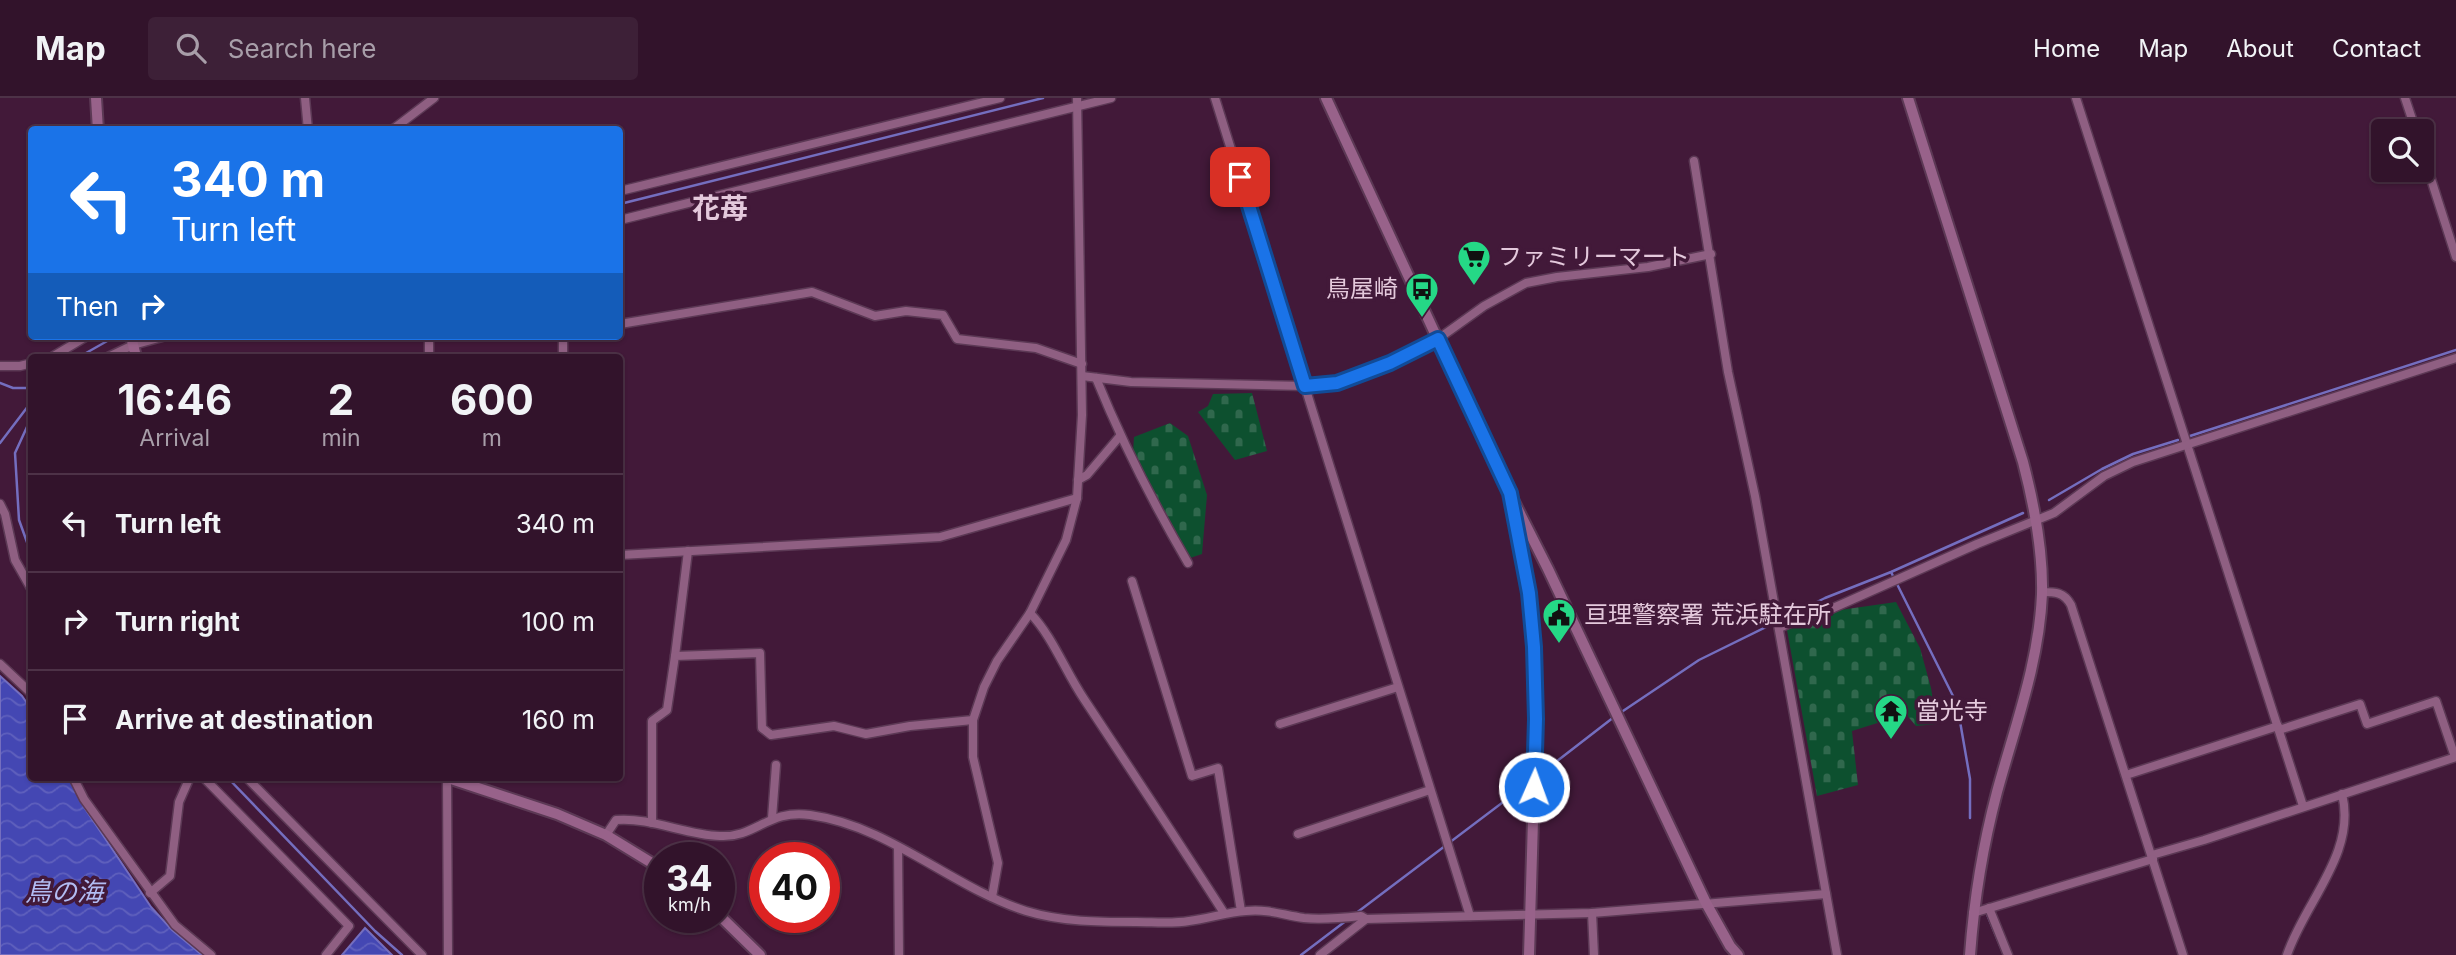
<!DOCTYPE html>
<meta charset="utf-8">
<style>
body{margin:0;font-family:Inter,"Noto Sans JP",sans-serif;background:#3d2037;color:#f1f3f6;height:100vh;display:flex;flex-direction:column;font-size:26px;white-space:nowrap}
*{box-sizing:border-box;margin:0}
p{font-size:23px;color:#a89ea9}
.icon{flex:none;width:38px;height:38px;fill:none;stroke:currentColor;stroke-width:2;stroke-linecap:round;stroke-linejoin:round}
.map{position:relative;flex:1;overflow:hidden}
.details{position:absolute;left:28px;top:256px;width:595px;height:427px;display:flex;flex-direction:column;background:#32132b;border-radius:7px;box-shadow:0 2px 5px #0004,0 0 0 2px #4d3247}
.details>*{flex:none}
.top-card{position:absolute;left:28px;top:28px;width:595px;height:214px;border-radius:7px;box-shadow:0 2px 5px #0004,0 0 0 2px #4d3247;background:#1a73e8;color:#fff;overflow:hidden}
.tools{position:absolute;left:2371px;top:21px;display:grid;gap:14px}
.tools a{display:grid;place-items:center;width:63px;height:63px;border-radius:7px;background:#32132b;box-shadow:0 2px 5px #0004,0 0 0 2px #4d3247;font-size:35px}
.speed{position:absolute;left:644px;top:744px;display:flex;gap:14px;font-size:35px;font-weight:700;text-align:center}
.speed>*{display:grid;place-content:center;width:91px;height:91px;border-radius:50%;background:#32132b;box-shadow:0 2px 5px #0004,0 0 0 2px #4d3247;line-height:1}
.speed small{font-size:18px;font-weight:400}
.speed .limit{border:10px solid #d22;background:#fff;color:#111}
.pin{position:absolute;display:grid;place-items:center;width:60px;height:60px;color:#fff;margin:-30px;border-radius:14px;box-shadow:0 4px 10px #0006}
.me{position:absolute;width:77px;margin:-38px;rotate:2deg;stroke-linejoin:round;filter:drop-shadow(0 0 5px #0008)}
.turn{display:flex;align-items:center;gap:24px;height:147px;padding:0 28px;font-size:32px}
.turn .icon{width:91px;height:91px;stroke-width:2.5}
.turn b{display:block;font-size:49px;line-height:60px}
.then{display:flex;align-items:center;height:66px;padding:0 28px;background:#0003;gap:14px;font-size:26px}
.eta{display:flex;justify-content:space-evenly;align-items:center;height:119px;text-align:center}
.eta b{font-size:42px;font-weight:700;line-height:49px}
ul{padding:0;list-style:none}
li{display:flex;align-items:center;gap:21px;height:98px;padding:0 28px;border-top:2px solid #4d3247}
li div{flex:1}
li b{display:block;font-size:26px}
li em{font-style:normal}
header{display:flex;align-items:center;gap:42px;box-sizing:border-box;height:98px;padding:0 35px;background:#32132b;border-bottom:2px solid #4d3247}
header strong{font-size:33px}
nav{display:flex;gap:38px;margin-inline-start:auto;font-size:24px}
.search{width:490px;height:63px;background:#3d2037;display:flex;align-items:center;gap:18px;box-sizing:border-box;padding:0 24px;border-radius:7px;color:#a89ea9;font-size:26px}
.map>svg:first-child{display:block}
.cemetery{fill:url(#cemetery-stones)}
.water{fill:url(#water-waves);stroke:#746ebf;stroke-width:2}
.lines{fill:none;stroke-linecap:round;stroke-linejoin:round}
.stream{stroke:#746ebf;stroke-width:2.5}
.street-casing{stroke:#5c3955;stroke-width:11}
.secondary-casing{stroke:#5c3955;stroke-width:14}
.street{stroke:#8f5f82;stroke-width:8}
.secondary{stroke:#98628a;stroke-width:10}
.route-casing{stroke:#114b97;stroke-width:18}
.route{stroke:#1a73e8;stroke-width:12}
.labels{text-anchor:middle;stroke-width:7;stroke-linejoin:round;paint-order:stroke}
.poi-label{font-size:24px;fill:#e4c9dc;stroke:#421939;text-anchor:start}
.water-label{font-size:26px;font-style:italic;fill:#b2bcf3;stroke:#421939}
.quarter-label{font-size:28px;font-weight:bold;fill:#e4c9dc;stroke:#421939}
</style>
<header>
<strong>Map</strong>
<div class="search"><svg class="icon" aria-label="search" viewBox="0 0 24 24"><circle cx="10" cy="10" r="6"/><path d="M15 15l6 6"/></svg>Search here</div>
<nav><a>Home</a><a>Map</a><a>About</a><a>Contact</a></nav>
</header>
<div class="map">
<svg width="2456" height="857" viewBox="0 0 2456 857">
<defs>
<pattern id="cemetery-stones" width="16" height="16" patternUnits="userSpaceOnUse" patternTransform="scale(1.75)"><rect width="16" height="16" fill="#0d502f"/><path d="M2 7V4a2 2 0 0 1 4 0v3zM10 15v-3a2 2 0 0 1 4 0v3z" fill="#30684d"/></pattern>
<pattern id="water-waves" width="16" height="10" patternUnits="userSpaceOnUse" patternTransform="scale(1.75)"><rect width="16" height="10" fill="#4447b3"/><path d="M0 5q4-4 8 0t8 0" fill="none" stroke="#5f60bd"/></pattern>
</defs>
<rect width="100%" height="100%" fill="#421939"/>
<!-- cemetery -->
<g class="cemetery">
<polygon points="1252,295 1267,353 1235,362 1198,314 1208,308 1213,296"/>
<polygon points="1170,325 1188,338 1207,397 1202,456 1190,460 1133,355 1134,339"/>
<polygon points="1896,504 1920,550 1931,590 1937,626 1916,628 1906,616 1852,633 1858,687 1817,698 1787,532 1833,513"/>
</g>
<!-- water -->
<g class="water">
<polygon points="0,578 22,598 31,611 32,679 69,679 84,709 151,809 172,832 202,857 0,857"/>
<polygon points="365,830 392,857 342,857"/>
</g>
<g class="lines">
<!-- stream -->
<g class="stream">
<polyline points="620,106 1043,0"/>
<polyline points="79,259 116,238"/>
<polyline points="0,285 13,290 32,290"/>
<polyline points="32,318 15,355 19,422 32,458"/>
<polyline points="2190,338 2456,252"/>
<polyline points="0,345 32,303"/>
<polyline points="2049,402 2102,371 2133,356 2178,342"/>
<polyline points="1891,474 1957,606 1970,681 1970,720"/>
<polyline points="1620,615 1699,562 1825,500 1891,474 2023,415"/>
<polyline points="1539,677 1614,619"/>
<polyline points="227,679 375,833 402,857"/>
<polyline points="1355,816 1531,683"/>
<polyline points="1987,816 2004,857"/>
<polyline points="1301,857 1347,822"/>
</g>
<defs>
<g id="street">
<polyline points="305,0 308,32"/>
<polyline points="1215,0 1470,818"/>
<polyline points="2076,0 2303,708"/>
<polyline points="2405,0 2416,33"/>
<polyline points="392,32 434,0"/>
<polyline points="2422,53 2456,159"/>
<polyline points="1694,63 1728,274 1755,398 1837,857"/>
<polyline points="620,93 1000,0"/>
<polyline points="620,122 1111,0"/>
<polyline points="620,226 812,194 875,218 906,213 943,217 957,241 1036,250 1082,266"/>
<polyline points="429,238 429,259"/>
<polyline points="563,238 563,259"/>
<polyline points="52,259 87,238"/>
<polyline points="108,259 133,247 166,238"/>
<polyline points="0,268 20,268 32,265"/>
<polyline points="1082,278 1131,284 1305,288 1337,285 1405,258 1438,241 1484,208 1526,185 1557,179 1648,169 1711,156"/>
<path d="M1096 280C1122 344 1153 405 1188 465"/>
<polyline points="1078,382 1087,377 1120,338"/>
<polyline points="0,406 5,416 15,462 32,492"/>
<polyline points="620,457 940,439 1077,400"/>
<polyline points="1132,483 1192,678 1218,670 1241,813"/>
<path d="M2042 494C2055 494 2064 494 2071 507L2183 857"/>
<path d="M1030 515C1053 539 1065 573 1084 601 1131 672 1178 743 1224 815"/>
<polyline points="1779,530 1813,515 1831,511 1977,446 2054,415 2104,378 2133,364 2456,260"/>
<polyline points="675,558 688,453"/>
<polyline points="0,566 32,596"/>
<polyline points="1280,626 1398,589"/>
<polyline points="2279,632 2360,606 2367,626 2436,603 2455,659"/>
<polyline points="2126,677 2278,628"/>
<polyline points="73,679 84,701 175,827 211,857"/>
<polyline points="203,679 349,828 326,857"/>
<polyline points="246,679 422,857"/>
<polyline points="447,680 448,857"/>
<polyline points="772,720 776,667"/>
<polyline points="652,725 652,623 667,612 675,558 760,555 762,630 771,637 834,628 866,636 910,628 973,622"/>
<polyline points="1298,736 1430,692"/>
<path d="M606 737 616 722C651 719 685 737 720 738 756 740 768 711 810 717 890 728 951 789 1026 813 1062 824 1099 824 1136 824 1154 824 1172 826 1189 823 1208 821 1227 814 1246 813 1270 811 1282 817 1304 820 1323 822 1342 820 1361 818L1366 821 1592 815 1826 796"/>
<polyline points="898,749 899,857"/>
<polyline points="2152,757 2204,742 2456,659"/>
<polyline points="150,795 170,778 179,704 190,679"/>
<polyline points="992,799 998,765 973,659 973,622 984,589 997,563 1030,515 1066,442 1077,400 1082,317 1077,0"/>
<polyline points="1989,810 2008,857"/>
<polyline points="1592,815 1594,857"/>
<polyline points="1973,815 2153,761"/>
<polyline points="1320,857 1366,821"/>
<path d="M2287 857C2304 805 2357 755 2342 696"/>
</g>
<g id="secondary">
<polyline points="96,0 98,32"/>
<polyline points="1326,0 1500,376 1548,471 1706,805 1730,848 1738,857"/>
<path d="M1908 0 2023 364C2034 406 2043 452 2042 496 2039 565 2015 628 1997 694 1983 747 1974 802 1970 857"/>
<polyline points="131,238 136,259"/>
<polyline points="1512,408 1529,495 1534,549 1536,621 1529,857"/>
<polyline points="445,679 557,716 606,737 660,770"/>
<polyline points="719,817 760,857"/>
</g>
</defs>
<!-- street casing -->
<use href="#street" class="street-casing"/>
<!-- secondary casing -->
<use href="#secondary" class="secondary-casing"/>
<!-- street -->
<use href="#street" class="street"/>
<!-- secondary -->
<use href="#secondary" class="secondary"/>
</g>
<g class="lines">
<defs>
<polyline id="route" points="1240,79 1305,288 1337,285 1390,265 1438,241 1510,395 1529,495 1534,549 1536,621 1534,689"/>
</defs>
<!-- route casing -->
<use href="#route" class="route-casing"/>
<!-- route -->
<use href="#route" class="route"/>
</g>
<!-- icons -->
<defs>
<symbol id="supermarket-pin" viewBox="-11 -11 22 30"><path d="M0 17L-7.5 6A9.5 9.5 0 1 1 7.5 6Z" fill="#25d886" stroke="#421939"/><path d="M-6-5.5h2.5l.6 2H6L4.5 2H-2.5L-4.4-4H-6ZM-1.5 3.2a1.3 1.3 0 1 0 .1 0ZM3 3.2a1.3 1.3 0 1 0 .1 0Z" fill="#111"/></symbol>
<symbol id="bus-pin" viewBox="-11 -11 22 30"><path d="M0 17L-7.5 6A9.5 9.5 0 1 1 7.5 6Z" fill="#25d886" stroke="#421939"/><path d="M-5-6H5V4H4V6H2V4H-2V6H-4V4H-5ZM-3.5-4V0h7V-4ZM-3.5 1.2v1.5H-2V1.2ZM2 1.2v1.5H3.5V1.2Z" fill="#111"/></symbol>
<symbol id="civic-pin" viewBox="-11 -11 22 30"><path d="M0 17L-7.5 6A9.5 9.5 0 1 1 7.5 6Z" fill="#25d886" stroke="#421939"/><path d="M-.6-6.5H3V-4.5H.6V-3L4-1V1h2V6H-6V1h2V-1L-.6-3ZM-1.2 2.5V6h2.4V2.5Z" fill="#111"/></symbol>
<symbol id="temple-pin" viewBox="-11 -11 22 30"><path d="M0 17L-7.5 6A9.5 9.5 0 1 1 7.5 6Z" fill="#25d886" stroke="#421939"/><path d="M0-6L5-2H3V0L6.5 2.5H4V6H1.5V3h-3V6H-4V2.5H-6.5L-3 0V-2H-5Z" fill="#111"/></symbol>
</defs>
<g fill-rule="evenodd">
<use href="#supermarket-pin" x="1455" y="140" width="38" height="52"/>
<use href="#bus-pin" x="1403" y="172" width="38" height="52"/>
<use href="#civic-pin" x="1540" y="498" width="38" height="52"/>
<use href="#temple-pin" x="1872" y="594" width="38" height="52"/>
</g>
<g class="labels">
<!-- poi labels -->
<g class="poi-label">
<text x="1498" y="167">ファミリーマート</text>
<text x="1398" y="199" text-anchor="end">鳥屋崎</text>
<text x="1584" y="525">亘理警察署 荒浜駐在所</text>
<text x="1916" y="621">當光寺</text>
</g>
<!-- water labels -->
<g class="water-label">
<text x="64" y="803">鳥の海</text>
</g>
<!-- quarter labels -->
<g class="quarter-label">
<text x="720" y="120">花苺</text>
</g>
</g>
</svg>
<div class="tools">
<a><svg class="icon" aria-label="search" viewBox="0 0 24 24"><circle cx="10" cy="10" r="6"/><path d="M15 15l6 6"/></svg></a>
</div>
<div class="speed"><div>34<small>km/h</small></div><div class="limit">40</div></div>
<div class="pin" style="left:1240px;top:79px;background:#d93025"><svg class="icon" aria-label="arrive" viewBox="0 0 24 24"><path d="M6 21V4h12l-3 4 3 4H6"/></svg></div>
<svg class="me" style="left:1534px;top:689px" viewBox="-20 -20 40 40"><circle r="17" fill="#1a73e8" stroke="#fff" stroke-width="3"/><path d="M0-11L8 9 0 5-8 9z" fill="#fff"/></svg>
<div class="top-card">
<div class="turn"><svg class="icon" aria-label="left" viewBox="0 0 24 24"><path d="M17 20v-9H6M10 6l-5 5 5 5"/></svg><div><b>340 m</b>Turn left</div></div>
<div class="then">Then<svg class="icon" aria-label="right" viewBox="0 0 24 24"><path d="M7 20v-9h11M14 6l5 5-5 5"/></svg></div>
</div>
<section class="details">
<div class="eta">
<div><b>16:46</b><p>Arrival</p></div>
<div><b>2</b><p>min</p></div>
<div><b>600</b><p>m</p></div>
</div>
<ul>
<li><svg class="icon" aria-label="left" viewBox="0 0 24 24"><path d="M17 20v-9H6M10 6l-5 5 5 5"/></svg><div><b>Turn left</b></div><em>340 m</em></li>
<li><svg class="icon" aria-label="right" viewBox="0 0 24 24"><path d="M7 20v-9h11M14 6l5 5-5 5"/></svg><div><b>Turn right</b></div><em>100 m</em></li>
<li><svg class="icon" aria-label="arrive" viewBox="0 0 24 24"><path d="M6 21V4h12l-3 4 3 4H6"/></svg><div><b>Arrive at destination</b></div><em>160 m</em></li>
</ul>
</section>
</div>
